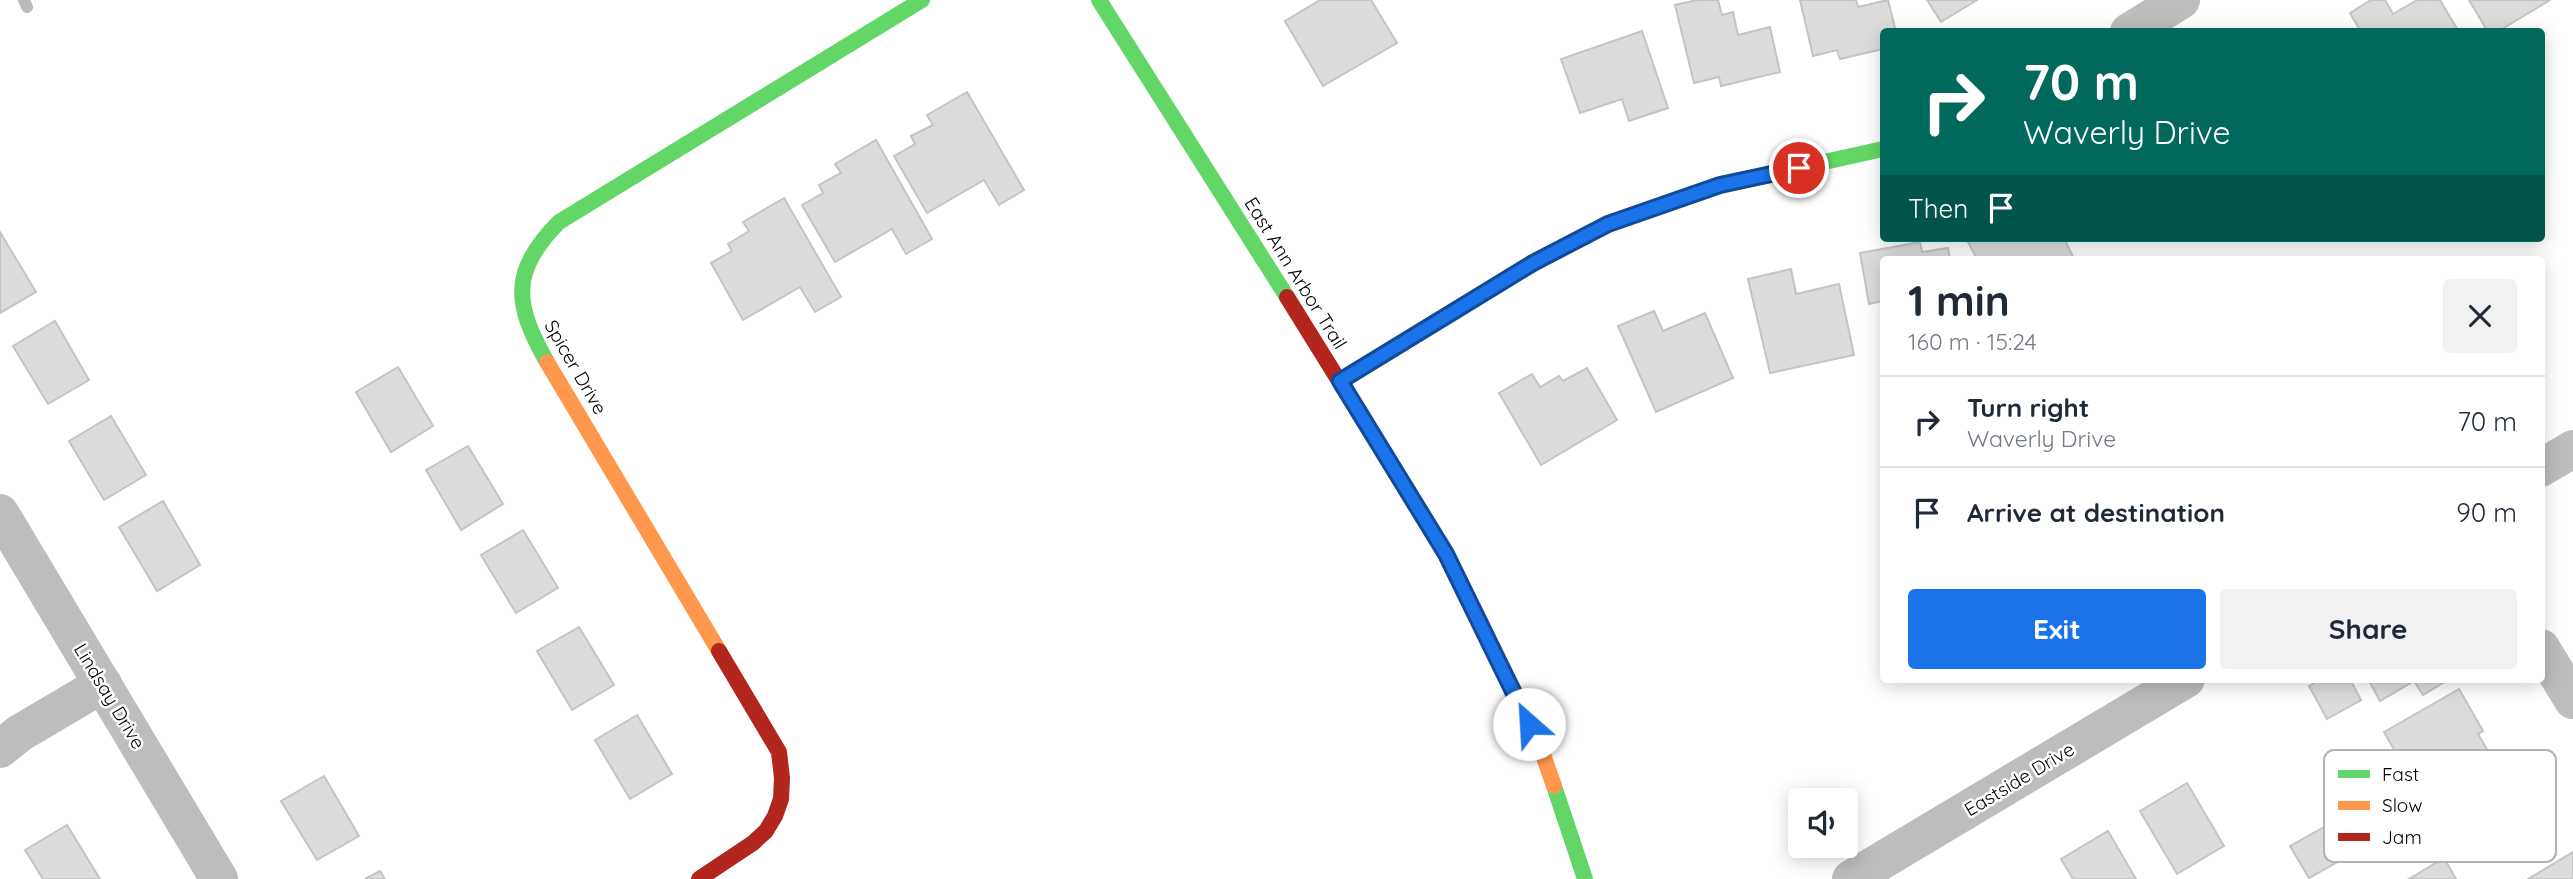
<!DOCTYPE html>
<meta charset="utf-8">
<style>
body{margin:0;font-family:Quicksand,sans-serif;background:#f2f2f3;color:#1f2937;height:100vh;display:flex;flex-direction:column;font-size:26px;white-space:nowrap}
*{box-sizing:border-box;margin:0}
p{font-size:23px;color:#747a83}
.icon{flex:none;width:38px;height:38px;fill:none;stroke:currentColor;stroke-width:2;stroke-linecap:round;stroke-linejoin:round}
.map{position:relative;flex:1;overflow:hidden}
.side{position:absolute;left:1880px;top:256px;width:665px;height:427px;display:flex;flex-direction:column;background:#fff;border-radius:7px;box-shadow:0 4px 18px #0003}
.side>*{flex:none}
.banner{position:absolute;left:1880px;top:28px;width:665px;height:214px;border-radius:7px;box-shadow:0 4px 18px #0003;background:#00695c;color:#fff;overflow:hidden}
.fabs{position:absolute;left:1788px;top:788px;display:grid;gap:14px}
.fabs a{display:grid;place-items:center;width:70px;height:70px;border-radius:7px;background:#fff;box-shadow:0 4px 18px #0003;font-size:35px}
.pin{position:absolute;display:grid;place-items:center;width:60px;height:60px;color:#fff;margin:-30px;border:4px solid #fff;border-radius:50%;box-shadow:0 2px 7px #0007}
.me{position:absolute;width:77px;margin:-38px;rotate:334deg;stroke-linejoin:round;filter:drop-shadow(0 0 5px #0008)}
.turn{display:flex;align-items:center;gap:24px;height:147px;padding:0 28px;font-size:32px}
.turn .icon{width:91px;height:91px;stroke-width:2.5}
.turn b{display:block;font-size:49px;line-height:60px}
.then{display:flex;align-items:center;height:66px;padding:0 28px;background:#0003;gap:14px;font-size:26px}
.round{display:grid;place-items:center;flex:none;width:74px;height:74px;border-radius:7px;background:#f2f2f3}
.summary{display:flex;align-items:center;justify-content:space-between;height:119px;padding:0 28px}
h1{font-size:42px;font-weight:700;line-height:52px}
.button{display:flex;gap:14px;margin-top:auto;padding:14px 28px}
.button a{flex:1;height:80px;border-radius:7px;background:#1a73e8;color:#fff;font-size:28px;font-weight:700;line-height:80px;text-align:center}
.button a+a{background:#f2f2f3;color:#1f2937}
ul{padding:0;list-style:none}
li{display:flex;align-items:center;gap:21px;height:91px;padding:0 28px;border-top:2px solid #e0e1e3}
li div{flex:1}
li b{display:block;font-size:26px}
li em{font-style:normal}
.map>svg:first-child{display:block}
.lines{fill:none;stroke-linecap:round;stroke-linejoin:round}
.stream{stroke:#bbb;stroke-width:12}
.building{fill:#dcdcdc;stroke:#c4c4c4;stroke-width:2}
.street{stroke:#bdbdbd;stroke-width:38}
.fast{stroke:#63d668;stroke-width:16}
.slow{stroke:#ff974d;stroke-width:16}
.jam{stroke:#b3261e;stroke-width:16}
.route-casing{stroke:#114b97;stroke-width:18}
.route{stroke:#1a73e8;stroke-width:12}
.labels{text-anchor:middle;stroke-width:5;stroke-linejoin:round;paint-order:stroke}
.street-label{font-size:19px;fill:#000;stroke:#fff}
.key{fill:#fff;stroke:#b2b2b2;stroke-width:2}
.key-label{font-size:19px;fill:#000}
</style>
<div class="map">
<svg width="2573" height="879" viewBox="0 0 2573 879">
<rect width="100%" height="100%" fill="#fff"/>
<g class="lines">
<!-- stream -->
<polyline class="stream" points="24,0 27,7"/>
</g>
<!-- building -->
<g class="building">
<polygon points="1320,0 1371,0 1397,43 1323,86 1285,21"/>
<polygon points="1697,0 1718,0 1722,15 1733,12 1738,35 1770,27 1780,72 1721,86 1719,77 1694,83 1675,5"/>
<polygon points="1800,0 1856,0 1858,7 1888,0 1896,32 1883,32 1883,49 1840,59 1837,50 1813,56"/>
<polygon points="1927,0 1977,0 1941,22"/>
<polygon points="2371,0 2385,0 2393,14 2417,0 2440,0 2459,32 2361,32 2350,13"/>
<polygon points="2469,0 2550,0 2497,32 2488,32"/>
<polygon points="1642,31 1668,108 1629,121 1622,99 1580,113 1561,59"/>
<polygon points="967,92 1024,190 999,205 984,180 927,213 894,156 915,144 911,136 933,125 927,115"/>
<polygon points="876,140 932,239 906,254 892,229 835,262 802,205 823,193 819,185 841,173 835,164"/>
<polygon points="784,198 841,297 815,312 800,287 743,320 711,263 732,251 728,244 749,231 743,222"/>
<polygon points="0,232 36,292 0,313"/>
<polygon points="1966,238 2064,238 2074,259 1977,259"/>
<polygon points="1920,242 1922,252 1948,248 1950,259 1883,259 1883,301 1869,304 1860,253"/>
<polygon points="1791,269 1796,294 1839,284 1854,355 1770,373 1748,279"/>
<polygon points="1654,311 1663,331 1705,313 1733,378 1656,412 1618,326"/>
<polygon points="55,321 89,380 48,404 13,346"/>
<polygon points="398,367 433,426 391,452 356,392"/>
<polygon points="1587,368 1617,420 1541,465 1499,393 1532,374 1540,387 1559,376 1563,381"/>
<polygon points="111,416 146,475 104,500 69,441"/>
<polygon points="468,446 503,504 461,530 426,470"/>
<polygon points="163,501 200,565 157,591 119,527"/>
<polygon points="523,530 558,588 516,613 481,555"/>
<polygon points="579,627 614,685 572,710 537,651"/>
<polygon points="2321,679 2350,679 2361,700 2327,719 2309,686"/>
<polygon points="2368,679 2447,679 2448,680 2423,695 2414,681 2380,701"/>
<polygon points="2459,689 2483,731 2478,734 2488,751 2418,791 2384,732"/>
<polygon points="637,715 672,774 630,799 595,740"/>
<polygon points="324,776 359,836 317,860 281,801"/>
<polygon points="2187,783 2224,846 2177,874 2140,811"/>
<polygon points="67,825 100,879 43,879 25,850"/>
<polygon points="2324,827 2343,859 2309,878 2290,846"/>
<polygon points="2108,831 2136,879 2073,879 2061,859"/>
<polygon points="2573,852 2573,879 2528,879"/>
<polygon points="2444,858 2456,879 2409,879"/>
<polygon points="380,871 385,879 365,879"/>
</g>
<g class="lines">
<!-- street -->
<g class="street">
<polyline points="2129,32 2181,0"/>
<polyline points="2541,468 2573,449"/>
<polyline points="0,513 219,879"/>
<polyline points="2541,648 2573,700"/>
<polyline points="0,749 20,733 103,684"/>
<polyline points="1851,879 2186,679"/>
</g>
<!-- fast -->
<g class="fast">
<polyline points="1099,0 1287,297"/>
<polyline points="1637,214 1720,185 1883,149"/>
<path d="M547 362C514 304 510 272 559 222L922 0"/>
<polyline points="1554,786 1585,879"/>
</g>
<!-- slow -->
<g class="slow">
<polyline points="547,362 719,651"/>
<polyline points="1340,381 1533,263 1608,224 1637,214"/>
<polyline points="1431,529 1446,554 1541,749 1554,786"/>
</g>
<!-- jam -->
<g class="jam">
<polyline points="1287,297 1431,529"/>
<polyline points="699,879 753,843 766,831 775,816 781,799 782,778 779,752 719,651"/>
</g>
</g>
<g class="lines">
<defs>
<polyline id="route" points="1529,724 1446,554 1340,381 1533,263 1608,224 1720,185 1799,168"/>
</defs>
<!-- route casing -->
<use href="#route" class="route-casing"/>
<!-- route -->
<use href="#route" class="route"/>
</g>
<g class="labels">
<!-- street labels -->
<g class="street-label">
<text transform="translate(1296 273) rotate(58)" y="7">East Ann Arbor Trail</text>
<text transform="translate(576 367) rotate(60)" y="7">Spicer Drive</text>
<text transform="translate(110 696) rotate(59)" y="7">Lindsay Drive</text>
<text transform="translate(2019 779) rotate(-31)" y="7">Eastside Drive</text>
</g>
</g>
<!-- legend -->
<rect x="2324" y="750" width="232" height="112" rx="10" class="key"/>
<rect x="2338" y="770" width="32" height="8" fill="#63d668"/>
<rect x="2338" y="801" width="32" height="9" fill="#ff974d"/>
<rect x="2338" y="833" width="32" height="8" fill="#b3261e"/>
<g class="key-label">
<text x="2382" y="781">Fast</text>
<text x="2382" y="812">Slow</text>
<text x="2382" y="844">Jam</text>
</g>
</svg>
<div class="fabs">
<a><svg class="icon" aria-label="sound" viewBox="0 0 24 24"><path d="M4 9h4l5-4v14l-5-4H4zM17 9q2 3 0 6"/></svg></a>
</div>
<div class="pin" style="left:1799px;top:168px;background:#d93025"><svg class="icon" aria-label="arrive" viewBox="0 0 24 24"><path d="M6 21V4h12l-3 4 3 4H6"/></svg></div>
<svg class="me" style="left:1529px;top:724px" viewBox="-20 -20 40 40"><circle r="19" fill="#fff"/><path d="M0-13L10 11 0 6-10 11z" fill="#1a73e8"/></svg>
<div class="banner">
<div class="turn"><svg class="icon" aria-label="right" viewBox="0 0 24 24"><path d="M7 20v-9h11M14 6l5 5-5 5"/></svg><div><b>70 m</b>Waverly Drive</div></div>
<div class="then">Then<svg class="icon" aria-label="arrive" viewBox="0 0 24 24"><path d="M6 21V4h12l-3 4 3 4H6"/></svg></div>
</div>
<section class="side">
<div class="summary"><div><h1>1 min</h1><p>160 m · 15:24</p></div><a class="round"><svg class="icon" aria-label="close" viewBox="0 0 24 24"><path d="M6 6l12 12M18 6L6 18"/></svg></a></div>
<ul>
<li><svg class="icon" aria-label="right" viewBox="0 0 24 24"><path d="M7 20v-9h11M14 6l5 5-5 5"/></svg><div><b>Turn right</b><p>Waverly Drive</p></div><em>70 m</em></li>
<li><svg class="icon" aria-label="arrive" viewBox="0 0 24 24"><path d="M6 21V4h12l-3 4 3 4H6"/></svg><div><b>Arrive at destination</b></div><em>90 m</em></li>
</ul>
<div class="button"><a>Exit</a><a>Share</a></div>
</section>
</div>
